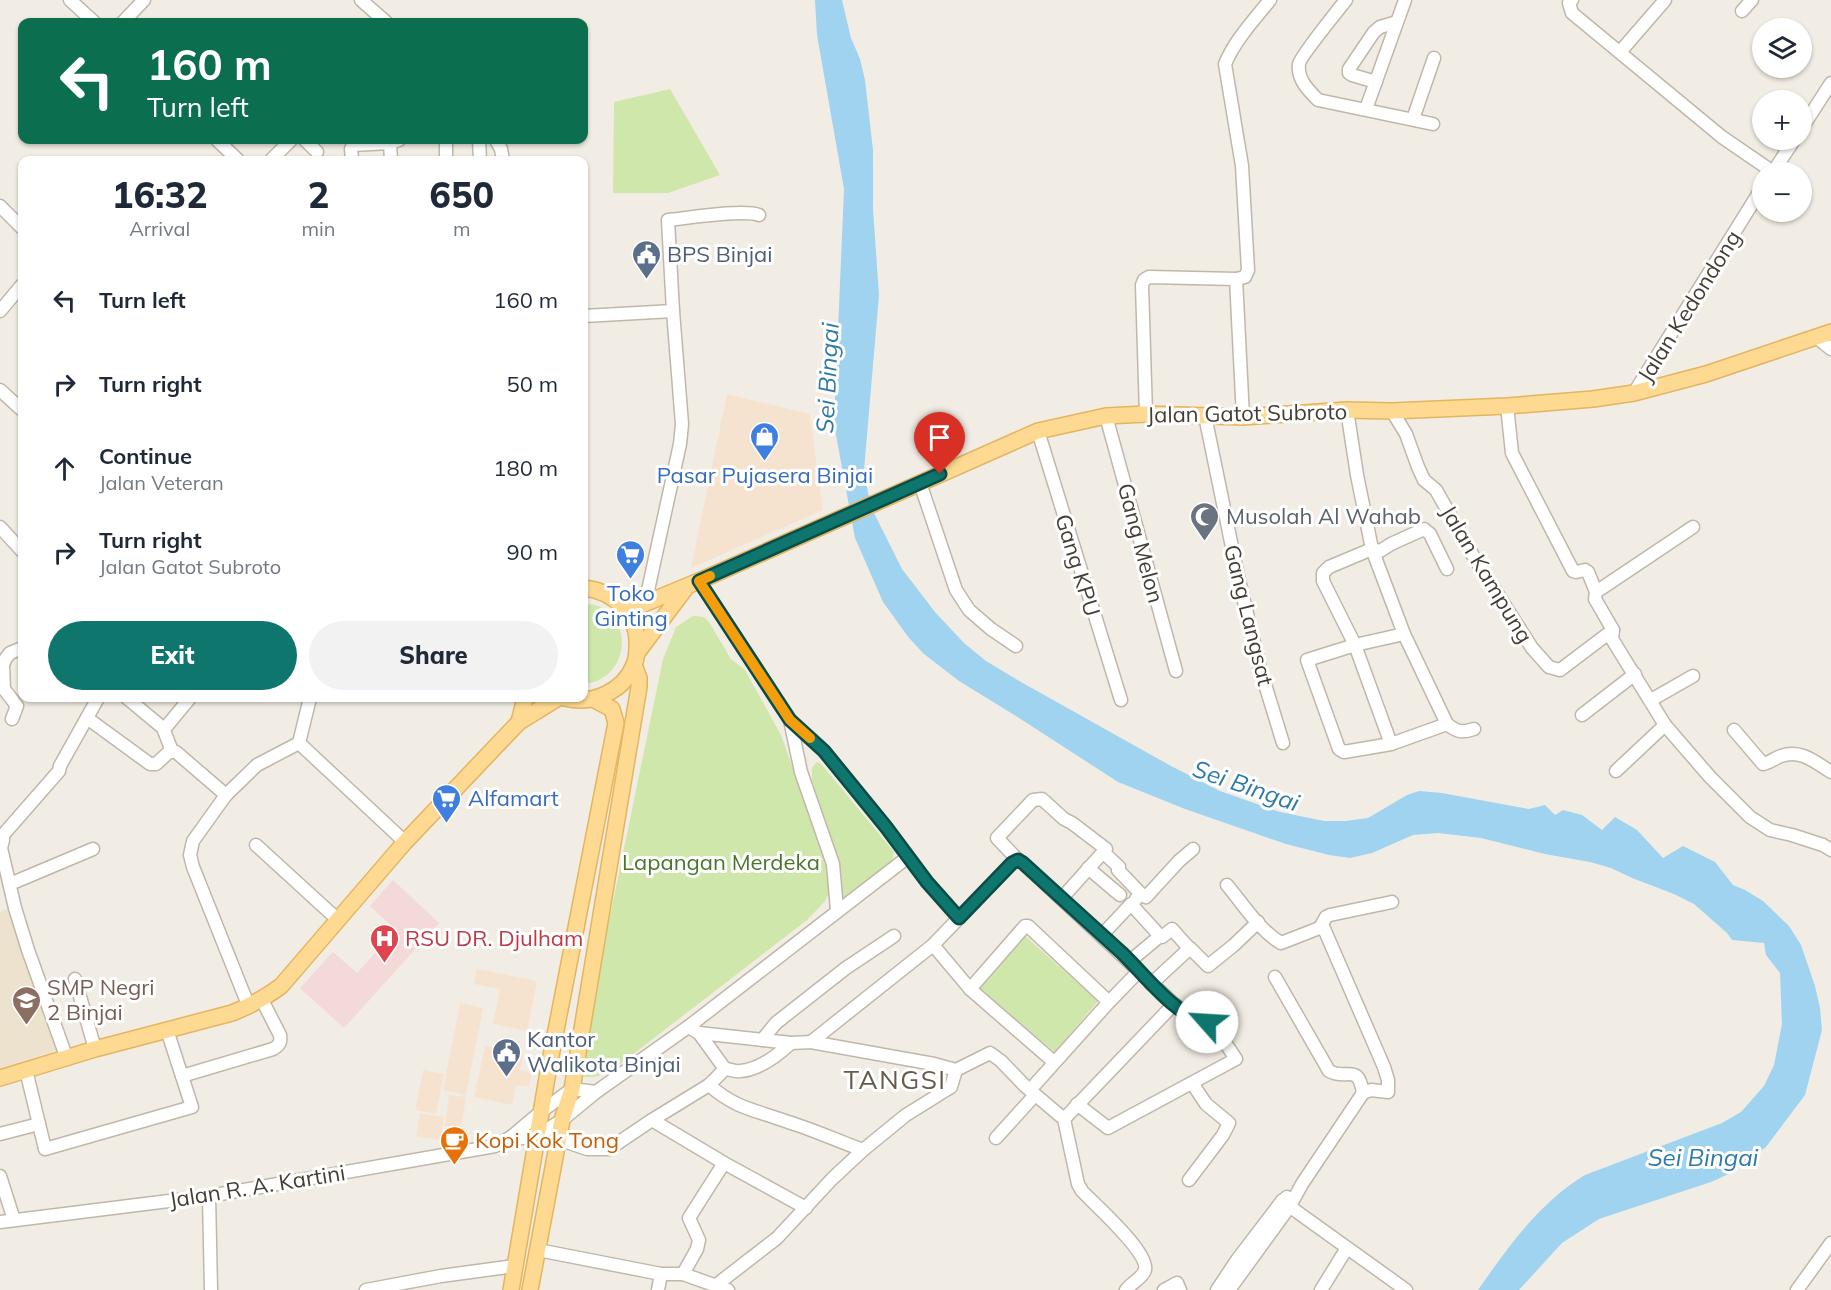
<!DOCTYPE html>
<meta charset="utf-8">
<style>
body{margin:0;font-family:Mulish,sans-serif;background:#f2f2f3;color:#1f2937;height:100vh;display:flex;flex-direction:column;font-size:22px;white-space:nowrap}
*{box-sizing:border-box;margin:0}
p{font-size:20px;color:#747a83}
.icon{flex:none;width:33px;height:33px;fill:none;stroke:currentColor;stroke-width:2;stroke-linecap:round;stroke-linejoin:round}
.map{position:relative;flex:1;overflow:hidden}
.sheet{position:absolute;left:18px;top:156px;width:570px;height:546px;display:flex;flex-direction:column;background:#fff;border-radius:12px;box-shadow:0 2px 4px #0004}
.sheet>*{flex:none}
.hud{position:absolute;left:18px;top:18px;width:570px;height:126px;border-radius:12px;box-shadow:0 2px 4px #0004;background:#0b6e4f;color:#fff;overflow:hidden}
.tools{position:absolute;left:1752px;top:18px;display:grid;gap:12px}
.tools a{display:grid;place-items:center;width:60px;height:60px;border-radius:50%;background:#fff;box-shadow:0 2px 4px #0004;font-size:30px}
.pin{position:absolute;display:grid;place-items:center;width:51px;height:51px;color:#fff;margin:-62px -26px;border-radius:50% 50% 50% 0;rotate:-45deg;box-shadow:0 0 6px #0007}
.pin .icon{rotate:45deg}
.me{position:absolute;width:66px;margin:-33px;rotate:296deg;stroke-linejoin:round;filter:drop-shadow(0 0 4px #0008)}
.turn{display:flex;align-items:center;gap:21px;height:126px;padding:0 30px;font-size:27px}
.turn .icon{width:78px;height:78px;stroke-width:2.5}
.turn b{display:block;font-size:42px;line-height:51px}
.eta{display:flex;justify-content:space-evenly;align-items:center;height:102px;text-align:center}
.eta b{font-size:36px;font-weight:800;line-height:42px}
.cta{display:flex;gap:12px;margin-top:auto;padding:12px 30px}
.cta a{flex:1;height:69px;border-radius:36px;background:#0f766e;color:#fff;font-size:24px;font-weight:800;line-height:69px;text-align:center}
.cta a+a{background:#f2f2f3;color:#1f2937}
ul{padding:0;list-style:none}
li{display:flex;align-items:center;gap:18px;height:84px;padding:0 30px}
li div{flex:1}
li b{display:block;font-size:22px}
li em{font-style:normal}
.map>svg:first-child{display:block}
.commercial{fill:#f5e3cf}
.education{fill:#ece2ce}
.medical{fill:#f3d9d7}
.green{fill:#d0e7ac}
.water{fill:#a0d3f0}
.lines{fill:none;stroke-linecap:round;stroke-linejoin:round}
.minor-casing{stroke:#c0b7aa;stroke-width:15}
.major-casing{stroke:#e3b561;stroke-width:18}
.minor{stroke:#fff;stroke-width:12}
.major{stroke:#fed991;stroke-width:15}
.route-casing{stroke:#0a4d48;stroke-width:15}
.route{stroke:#0f766e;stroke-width:10}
.slow{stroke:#f59e0b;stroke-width:10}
.labels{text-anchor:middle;stroke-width:6;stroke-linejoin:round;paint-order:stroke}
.service-label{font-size:22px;fill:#4e5e75;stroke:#fff;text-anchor:start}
.street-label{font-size:22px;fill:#443d34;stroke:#fff}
.shop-label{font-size:22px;fill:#366cbe;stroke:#fff}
.worship-label{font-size:22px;fill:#5b616d;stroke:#fff;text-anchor:start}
.park-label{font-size:22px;fill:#497628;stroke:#fff}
.health-label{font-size:22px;fill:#be3a42;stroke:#fff;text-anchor:start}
.education-label{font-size:22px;fill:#785e54;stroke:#fff;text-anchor:start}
.food-label{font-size:22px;fill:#c56008;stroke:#fff;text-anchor:start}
.water-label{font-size:24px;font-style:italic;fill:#2d7aa8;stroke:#fff}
.quarter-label{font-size:26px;letter-spacing:1.5px;fill:#675a4b;stroke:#fff}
</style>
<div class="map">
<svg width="1831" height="1290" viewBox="0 0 1831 1290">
<rect width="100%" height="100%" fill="#f2ede4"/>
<!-- commercial -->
<g class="commercial">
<polygon points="727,394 810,414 823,510 691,568"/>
<polygon points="477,969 537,981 527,1031 493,1024 500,989 474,984"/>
<polygon points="460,1003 483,1008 466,1095 443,1090"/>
<polygon points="485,1046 523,1054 520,1070 532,1072 529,1087 516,1085 512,1105 474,1097"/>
<polygon points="423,1070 444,1074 436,1114 415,1110"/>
<polygon points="449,1095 466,1097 461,1128 445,1126"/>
<polygon points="420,1113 444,1117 440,1140 416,1136"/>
</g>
<!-- education -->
<polygon class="education" points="12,907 38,986 3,1000 41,986 58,1050 0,1068 0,912"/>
<!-- medical -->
<polygon class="medical" points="393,880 439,923 344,1028 300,988 333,952 357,973 396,930 370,906"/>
<!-- green -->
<g class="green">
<polygon points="670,89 720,175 668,193 613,193 614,102"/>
<path d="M584 604C633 603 636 678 584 684Z"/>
<path d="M693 616 704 617 709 622 731 659 745 670 781 735 828 866C832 899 829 897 807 920L623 1062C610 1070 600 1079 584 1077L579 1067 663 659 676 627Z"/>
<polygon points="817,762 820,763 827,771 894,852 891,864 845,900 838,900 840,878 812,780 812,768"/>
<polygon points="1023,934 1098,1001 1055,1052 977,987"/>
</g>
<!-- water -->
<path class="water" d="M815 0H842L851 38 860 59 865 80 873 150V209L879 295 864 470 868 493 874 513 902 569 935 612 964 643 986 661 1021 682 1171 766 1220 791 1280 812 1324 821H1346L1368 818 1407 795 1419 791 1442 793 1529 809 1545 805 1555 815 1563 810 1582 815 1602 830 1615 817 1637 830 1663 858 1683 846 1715 862 1733 885 1745 890 1763 901 1789 926 1801 945 1815 986 1820 1008 1822 1030 1805 1095 1766 1147 1731 1173 1711 1182 1599 1219 1562 1243 1519 1290H1478C1508 1247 1539 1203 1585 1175L1722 1123 1741 1112 1764 1086 1774 1065 1782 1024 1780 973 1766 955 1764 943 1732 940 1727 933 1694 904 1674 894 1632 878 1611 868 1590 862 1545 854 1481 838 1438 833 1413 835 1372 853 1350 858 1329 855 1286 844 1185 809 1118 782 1016 716 959 681 924 654 909 638 883 602 855 538 834 424 844 189 817 35Z"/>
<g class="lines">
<defs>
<g id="minor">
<polyline points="70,0 94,22"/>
<polyline points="361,0 386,22"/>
<path d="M1346 0C1338 10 1300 57 1299 64 1297 79 1308 90 1318 100L1433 124"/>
<polyline points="1572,0 1569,3 1572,13 1722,137 1773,172"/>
<polyline points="1742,11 1752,0"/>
<polyline points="123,22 144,0"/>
<polyline points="1620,52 1665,0"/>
<polyline points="1376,82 1352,75 1349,73 1349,69 1374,32 1380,27 1397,22"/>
<polyline points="1366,109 1405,0"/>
<polyline points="1413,119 1434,58"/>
<polyline points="1802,128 1831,83"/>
<polyline points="217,140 238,160"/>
<polyline points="305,140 317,152"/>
<polyline points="446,140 446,160"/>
<polyline points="479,140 480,160"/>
<polyline points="496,140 501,149 503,160"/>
<polyline points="390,143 391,160"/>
<polyline points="271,160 291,140"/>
<polyline points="352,160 351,149 353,145 390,143 399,140"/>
<polyline points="1773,172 1794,140"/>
<polyline points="0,206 22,228"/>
<path d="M1236 279 1245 277 1248 270 1242 166 1225 64C1235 40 1254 20 1270 0"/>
<polyline points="0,311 22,285"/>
<polyline points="584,316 673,311"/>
<polyline points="1816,337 1831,349"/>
<polyline points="0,390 22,410"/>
<polyline points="1634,393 1762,188"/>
<polyline points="1507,406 1512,453 1573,571 1576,572 1585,570 1588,572 1596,592 1595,599 1613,630 1612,639 1665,725 1710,777 1750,817 1770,830 1792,835 1823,845 1831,850"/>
<path d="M1347 410 1357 475 1372 549 1404 634 1447 724C1457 732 1462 733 1474 729"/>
<polyline points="1392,411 1406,434 1418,467 1424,480 1436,490 1472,554 1532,648 1549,667 1560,670 1613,630"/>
<polyline points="1146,414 1142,285 1144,280 1149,277 1236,279 1243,417"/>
<polyline points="1106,416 1176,671"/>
<polyline points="1205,416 1238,576 1260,668 1283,743"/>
<polyline points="1038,431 1121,700"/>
<polyline points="920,483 956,590 969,610 991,629 1016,646"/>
<polyline points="0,527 22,551"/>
<polyline points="699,581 790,720 824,751 886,827 927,882 959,918"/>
<polyline points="1596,592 1693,527"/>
<path d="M645 604 680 444 682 424 673 311 668 220C688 218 743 209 759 215"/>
<polyline points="1404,634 1355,645 1307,660 1339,749 1344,752 1391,744 1447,724"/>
<polyline points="127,698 163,728 172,751"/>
<polyline points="1651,700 1693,676"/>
<polyline points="1582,715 1635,674"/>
<polyline points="87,718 150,764 156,764 169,752 176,752 226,795"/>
<polyline points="12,719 17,706 4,689 3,665 6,658 10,653 22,648"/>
<polyline points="790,720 801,772 833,864 837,910"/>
<polyline points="163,728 166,727 190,698"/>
<path d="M1734 730 1763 764C1769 763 1775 758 1781 756 1801 749 1815 762 1831 772"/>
<polyline points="299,743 310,698"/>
<polyline points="1391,744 1355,645 1323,581 1323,573 1329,567 1372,549 1380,551 1391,544 1424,529 1430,534 1447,569"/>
<polyline points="1616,771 1665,725"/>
<polyline points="256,845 337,919"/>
<polyline points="1103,852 1119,867 1118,870 1141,894 1136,899"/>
<polyline points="1018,860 997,838 1033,800 1042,799 1064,819 1072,823 1106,849 1062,898"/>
<polyline points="1088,868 1120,895"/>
<polyline points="10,884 93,849"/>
<path d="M1227 885C1243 904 1259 930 1281 943L1322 927"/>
<polyline points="1141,894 1146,897 1179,861 1193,849"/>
<polyline points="1102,935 1131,904 1160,936"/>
<polyline points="933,945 970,989 1054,1062"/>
<polyline points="1130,961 1160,936 1162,937 1172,929 1189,948"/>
<path d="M1275 977 1329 1071C1347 1081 1358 1062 1363 1093"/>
<polyline points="75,979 95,1049"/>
<polyline points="1151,984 1190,948 1208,966 1234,945 1258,922"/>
<polyline points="970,989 1025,926 1028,926 1109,1002"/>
<polyline points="249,1007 193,867 190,855 193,841 226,795 257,765 299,743 405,842"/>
<path d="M688 1027 699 1033 791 1043 811 1042 934 1064 956 1070 990 1053 1001 1061 1025 1086 1064 1119 1078 1184 1082 1191C1095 1205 1149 1252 1145 1270 1142 1279 1132 1282 1126 1290"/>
<path d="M699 1033 725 1069C730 1069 735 1072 740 1071 759 1070 778 1055 791 1043"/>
<polyline points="762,1040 776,1023 846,968 894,936"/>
<polyline points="811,1042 933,945 1012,863 1018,860 1023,863 1174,1004 1197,1020 1207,1022 1220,1035 1236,1059 1108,1128 1077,1104"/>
<polyline points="67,1059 28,950 15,908 1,848 3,840 3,835 59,771 60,766 98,698"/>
<polyline points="26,1070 45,1149 192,1107 167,1030"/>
<path d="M182 1076 273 1049C280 1045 281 1042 280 1035L262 1000"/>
<path d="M709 1085C736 1109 756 1110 788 1122 814 1130 838 1141 863 1150"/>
<polyline points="1030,1090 1109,1002 1139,971"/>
<polyline points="1064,1119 1174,1004"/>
<polyline points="652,1120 724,1163 806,1208"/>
<polyline points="0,1134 39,1124"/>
<polyline points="511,1137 524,1138 538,1135 562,1120 596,1092 688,1027 908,857"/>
<polyline points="996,1138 1035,1095"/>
<polyline points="558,1139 587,1149 609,1149 652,1120 709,1085 725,1069"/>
<polyline points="0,1176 14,1220"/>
<polyline points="1189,1180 1223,1135 1229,1123 1206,1104 1192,1083"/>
<polyline points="209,1196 211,1290"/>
<polyline points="1282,1201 1406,1290"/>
<polyline points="0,1222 209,1196 495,1146 511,1137 542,1111 572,1089 596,1092"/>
<polyline points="538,1250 661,1274 683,1274 728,1290"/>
<polyline points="683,1274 697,1249 699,1240 689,1218 724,1163"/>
<polyline points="715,1286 777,1238 832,1179 863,1150 906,1115 951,1087 956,1070"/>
<polyline points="366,1290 441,1276 515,1266"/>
<polyline points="658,1290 661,1274"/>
<polyline points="1164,1290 1177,1283 1180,1290"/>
<polyline points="1217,1290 1237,1260 1282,1201 1287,1197"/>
<polyline points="1229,1290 1290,1206 1302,1184 1363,1093 1371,1090 1388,1092 1388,1080 1384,1067 1322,924 1326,917 1330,915 1392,902"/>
<polyline points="1321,1290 1347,1248"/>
<polyline points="1797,1290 1831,1243"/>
</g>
<g id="major">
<polyline points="627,611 699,581 1038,431 1106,416 1146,414 1243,417 1347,410 1392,411 1507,406 1593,399 1634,393 1706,374 1831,332"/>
<polyline points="637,653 685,589"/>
<path d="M565 698C592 705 623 692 634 665 636 660 637 652 637 647 639 615 614 591 584 588"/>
<polyline points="519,722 525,698"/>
<path d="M0 1078 95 1049 232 1013C250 1006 265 998 281 986L405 842 519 722 558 698"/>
<polyline points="511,1290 549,1066 616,723 612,709 593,699"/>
<polyline points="530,1290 562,1120 572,1089 639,687 639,678 634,665"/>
</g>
</defs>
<!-- minor casing -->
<use href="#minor" class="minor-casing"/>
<!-- major casing -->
<use href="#major" class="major-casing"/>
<!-- minor -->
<use href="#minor" class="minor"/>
<!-- major -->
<use href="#major" class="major"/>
</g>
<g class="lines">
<defs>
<path id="route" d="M940 474 699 581 790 720 824 751 886 827 927 882 959 918 1012 863 1018 860 1023 863C1056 893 1089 923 1122 953 1144 974 1177 1018 1207 1022"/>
</defs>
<!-- route casing -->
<use href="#route" class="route-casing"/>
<!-- route -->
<use href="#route" class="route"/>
<!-- slow -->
<polyline class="slow" points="710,576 699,581 790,720 810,738"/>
</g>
<!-- icons -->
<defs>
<symbol id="civic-pin" viewBox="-11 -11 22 30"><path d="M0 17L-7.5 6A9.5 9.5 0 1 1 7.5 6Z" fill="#5c6f8a" stroke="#fff"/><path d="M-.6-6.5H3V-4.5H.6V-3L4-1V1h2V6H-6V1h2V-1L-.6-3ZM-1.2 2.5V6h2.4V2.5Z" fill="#fff"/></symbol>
<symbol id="shop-pin" viewBox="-11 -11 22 30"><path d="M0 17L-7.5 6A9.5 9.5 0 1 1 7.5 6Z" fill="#3f7fe0" stroke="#fff"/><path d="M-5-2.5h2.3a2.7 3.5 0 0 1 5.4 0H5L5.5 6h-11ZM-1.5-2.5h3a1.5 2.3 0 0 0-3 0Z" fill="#fff"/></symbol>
<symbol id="mosque-pin" viewBox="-11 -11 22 30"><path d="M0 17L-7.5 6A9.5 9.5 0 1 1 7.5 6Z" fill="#6b7280" stroke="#fff"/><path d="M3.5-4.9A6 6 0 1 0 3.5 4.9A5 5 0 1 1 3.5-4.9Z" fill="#fff"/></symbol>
<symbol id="supermarket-pin" viewBox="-11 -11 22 30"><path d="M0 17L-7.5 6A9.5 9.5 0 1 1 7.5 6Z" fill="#3f7fe0" stroke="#fff"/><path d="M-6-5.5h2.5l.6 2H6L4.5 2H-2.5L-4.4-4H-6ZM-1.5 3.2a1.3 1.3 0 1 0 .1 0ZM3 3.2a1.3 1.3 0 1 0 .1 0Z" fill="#fff"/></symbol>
<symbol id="hospital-pin" viewBox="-11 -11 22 30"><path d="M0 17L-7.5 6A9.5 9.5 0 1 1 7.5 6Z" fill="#e0444e" stroke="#fff"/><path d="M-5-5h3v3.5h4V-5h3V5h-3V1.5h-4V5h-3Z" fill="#fff"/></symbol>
<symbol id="school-pin" viewBox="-11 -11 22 30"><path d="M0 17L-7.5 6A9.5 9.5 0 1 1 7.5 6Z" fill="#8d6e63" stroke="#fff"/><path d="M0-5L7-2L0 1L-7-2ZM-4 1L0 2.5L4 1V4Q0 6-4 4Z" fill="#fff"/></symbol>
<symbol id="cafe-pin" viewBox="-11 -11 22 30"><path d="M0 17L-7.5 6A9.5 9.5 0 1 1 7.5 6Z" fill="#e8710a" stroke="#fff"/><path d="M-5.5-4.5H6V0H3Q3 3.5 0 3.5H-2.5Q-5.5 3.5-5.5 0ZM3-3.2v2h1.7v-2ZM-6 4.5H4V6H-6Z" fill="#fff"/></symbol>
</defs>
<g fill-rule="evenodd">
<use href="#civic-pin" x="630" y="238" width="33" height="45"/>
<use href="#shop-pin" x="748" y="420" width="33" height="45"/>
<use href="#mosque-pin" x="1188" y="500" width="33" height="45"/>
<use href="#supermarket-pin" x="614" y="538" width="33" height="45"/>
<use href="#supermarket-pin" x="430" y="782" width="33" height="45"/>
<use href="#hospital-pin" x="368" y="922" width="33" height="45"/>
<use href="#school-pin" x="10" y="984" width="33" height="45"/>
<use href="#civic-pin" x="490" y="1036" width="33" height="45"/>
<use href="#cafe-pin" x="438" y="1124" width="33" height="45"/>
</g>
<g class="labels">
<!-- service labels -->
<g class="service-label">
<text x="667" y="262">BPS Binjai</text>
<text x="527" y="1047">Kantor<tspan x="527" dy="25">Walikota Binjai</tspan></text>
</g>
<!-- street labels -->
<g class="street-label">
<text transform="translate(1689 306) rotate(-58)" y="8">Jalan Kedondong</text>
<text transform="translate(1247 413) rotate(-1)" y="8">Jalan Gatot Subroto</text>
<text transform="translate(1141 543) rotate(75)" y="8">Gang Melon</text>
<text transform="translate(1078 565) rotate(73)" y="8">Gang KPU</text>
<text transform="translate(1487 574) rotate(59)" y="8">Jalan Kampung</text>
<text transform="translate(1249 615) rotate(76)" y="8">Gang Langsat</text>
<text transform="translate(257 1186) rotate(-9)" y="8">Jalan R. A. Kartini</text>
</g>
<!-- shop labels -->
<g class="shop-label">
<text x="765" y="483">Pasar Pujasera Binjai</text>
<text x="631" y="601">Toko<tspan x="631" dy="25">Ginting</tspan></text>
<text x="468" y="806" text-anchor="start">Alfamart</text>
</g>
<!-- worship labels -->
<g class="worship-label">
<text x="1226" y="524">Musolah Al Wahab</text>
</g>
<!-- park labels -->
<g class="park-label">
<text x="721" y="870">Lapangan Merdeka</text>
</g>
<!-- health labels -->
<g class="health-label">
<text x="405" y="946">RSU DR. Djulham</text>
</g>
<!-- education labels -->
<g class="education-label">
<text x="47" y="995">SMP Negri<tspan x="47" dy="25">2 Binjai</tspan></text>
</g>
<!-- food labels -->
<g class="food-label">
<text x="475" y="1148">Kopi Kok Tong</text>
</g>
<!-- water labels -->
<g class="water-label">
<text transform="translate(828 378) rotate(-87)" y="8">Sei Bingai</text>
<text transform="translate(1246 786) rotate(19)" y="8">Sei Bingai</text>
<text x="1703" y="1166">Sei Bingai</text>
</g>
<!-- quarter labels -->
<g class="quarter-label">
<text x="895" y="1089">TANGSI</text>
</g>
</g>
</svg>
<div class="tools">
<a><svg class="icon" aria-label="layers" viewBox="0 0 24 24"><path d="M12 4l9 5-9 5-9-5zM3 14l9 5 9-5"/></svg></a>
<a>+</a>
<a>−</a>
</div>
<div class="pin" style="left:940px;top:474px;background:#d93025"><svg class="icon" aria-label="arrive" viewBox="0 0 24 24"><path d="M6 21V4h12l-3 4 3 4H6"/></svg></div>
<svg class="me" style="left:1207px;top:1022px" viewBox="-20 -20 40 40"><circle r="19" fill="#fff"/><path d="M0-13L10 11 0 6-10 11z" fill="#0f766e"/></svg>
<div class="hud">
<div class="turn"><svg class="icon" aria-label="left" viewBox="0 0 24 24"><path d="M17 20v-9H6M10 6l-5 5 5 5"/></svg><div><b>160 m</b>Turn left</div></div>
</div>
<section class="sheet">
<div class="eta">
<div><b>16:32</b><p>Arrival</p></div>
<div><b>2</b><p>min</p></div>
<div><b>650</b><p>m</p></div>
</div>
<ul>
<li><svg class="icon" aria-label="left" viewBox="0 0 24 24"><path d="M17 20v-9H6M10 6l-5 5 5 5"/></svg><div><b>Turn left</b></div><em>160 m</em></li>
<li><svg class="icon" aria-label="right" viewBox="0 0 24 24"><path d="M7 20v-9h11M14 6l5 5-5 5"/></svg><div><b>Turn right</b></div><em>50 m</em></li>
<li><svg class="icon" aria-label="ahead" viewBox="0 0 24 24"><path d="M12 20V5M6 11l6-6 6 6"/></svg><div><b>Continue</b><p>Jalan Veteran</p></div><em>180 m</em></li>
<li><svg class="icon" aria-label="right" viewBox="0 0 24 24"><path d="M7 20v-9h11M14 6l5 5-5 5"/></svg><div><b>Turn right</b><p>Jalan Gatot Subroto</p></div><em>90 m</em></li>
</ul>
<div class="cta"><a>Exit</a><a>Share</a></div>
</section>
</div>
